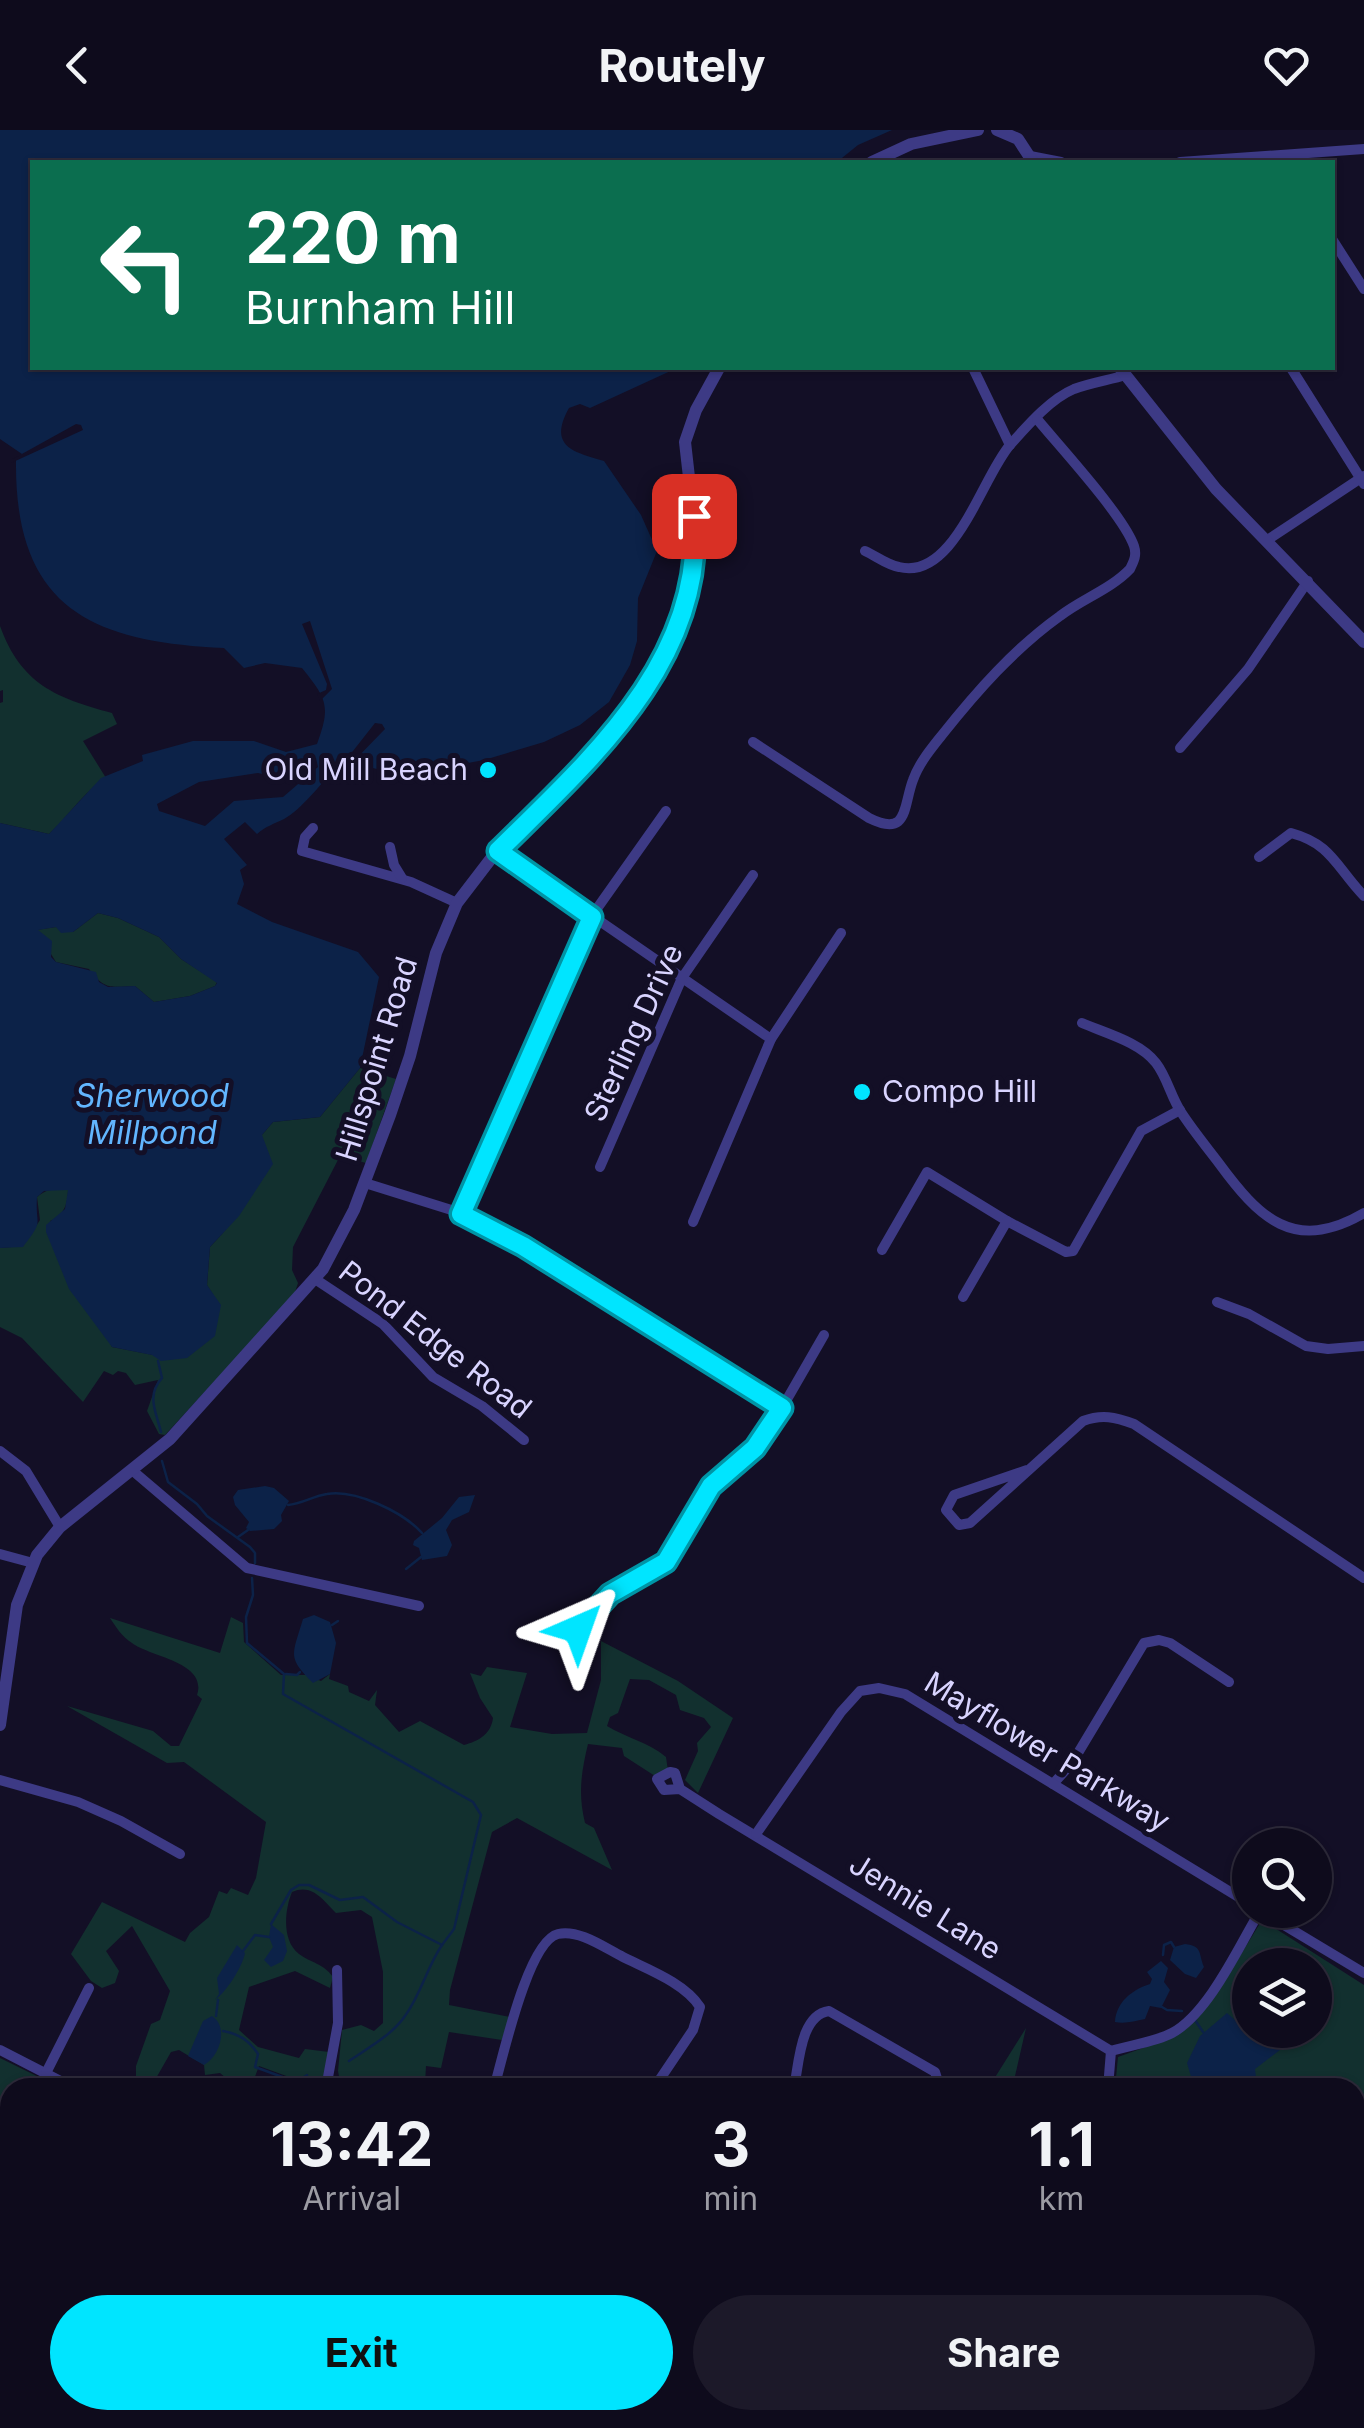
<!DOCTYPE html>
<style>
body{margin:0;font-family:Inter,sans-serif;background:#1c1929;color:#f1f3f6;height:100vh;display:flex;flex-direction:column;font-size:38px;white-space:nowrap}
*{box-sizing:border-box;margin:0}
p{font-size:32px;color:#9b9ba3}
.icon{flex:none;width:55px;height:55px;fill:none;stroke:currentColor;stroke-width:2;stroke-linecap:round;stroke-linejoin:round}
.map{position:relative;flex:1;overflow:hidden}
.drawer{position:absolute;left:0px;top:1948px;width:1365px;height:352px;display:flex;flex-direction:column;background:#0e0b1c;border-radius:30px 30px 0 0;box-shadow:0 2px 8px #0004,0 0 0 2px #2e2b3b}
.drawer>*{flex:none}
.hud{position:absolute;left:30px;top:30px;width:1305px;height:210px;border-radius:0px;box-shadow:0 2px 8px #0004,0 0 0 2px #2e2b3b;background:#0b6e4f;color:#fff;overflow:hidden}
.controls{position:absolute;left:1232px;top:1698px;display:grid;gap:20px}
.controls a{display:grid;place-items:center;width:100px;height:100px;border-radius:50%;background:#0e0b1c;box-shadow:0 2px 8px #0004,0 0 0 2px #2e2b3b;font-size:50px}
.pin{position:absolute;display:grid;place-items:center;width:85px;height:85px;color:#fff;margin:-42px;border-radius:20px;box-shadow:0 5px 15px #0006}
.me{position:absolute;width:110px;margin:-55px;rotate:43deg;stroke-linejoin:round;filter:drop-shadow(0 0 8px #0008)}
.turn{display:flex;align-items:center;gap:35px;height:210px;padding:0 50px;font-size:45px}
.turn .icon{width:130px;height:130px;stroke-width:2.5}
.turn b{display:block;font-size:70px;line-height:85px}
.eta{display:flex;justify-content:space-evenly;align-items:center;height:170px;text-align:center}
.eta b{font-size:60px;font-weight:700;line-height:70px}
.button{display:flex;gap:20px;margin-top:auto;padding:20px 50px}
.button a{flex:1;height:115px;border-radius:60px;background:#00e5ff;color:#111;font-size:40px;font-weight:700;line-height:115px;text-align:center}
.button a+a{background:#1c1929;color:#f1f3f6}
header{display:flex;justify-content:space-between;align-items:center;height:130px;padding:0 50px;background:#0e0b1c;font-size:45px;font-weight:700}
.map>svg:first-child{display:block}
.green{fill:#12302f;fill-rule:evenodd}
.water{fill:#0c2248;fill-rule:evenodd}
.pier{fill:#130f26}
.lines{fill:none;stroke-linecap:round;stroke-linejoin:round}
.stream{stroke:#0c2248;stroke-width:2.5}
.minor{stroke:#3d3a85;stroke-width:10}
.tertiary{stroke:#3d3a85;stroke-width:12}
.secondary{stroke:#6f6bff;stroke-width:14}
.motorway{stroke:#ff4fa3;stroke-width:18}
.rail{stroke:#00e5ff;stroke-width:2.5;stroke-dasharray:15 12;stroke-linecap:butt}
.route-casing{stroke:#0095a6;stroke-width:25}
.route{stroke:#00e5ff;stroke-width:18}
.poi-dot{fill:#00e5ff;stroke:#130f26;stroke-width:4}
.labels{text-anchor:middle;stroke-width:10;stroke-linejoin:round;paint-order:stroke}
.poi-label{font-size:30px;fill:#d9d4ff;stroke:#130f26;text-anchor:end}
.street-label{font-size:30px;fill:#d9d4ff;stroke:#130f26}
.water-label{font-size:32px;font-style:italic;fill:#62b6ff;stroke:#130f26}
</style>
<header><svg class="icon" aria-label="back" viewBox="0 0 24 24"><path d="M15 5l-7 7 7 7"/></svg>Routely<svg class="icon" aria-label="heart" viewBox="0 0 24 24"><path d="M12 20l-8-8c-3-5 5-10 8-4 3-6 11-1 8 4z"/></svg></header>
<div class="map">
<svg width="1364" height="2298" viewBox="0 0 1364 2298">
<rect width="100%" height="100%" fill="#130f26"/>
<!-- green -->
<g class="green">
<path d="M0 496C21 554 56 568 112 583L117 594 83 611 106 648C83 662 69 686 49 704L0 693V573L3 572V560L0 561Z"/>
<path d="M98 783 118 788 159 807 181 829 217 852 215 856 190 866 154 872 135 856C109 857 105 860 89 839L56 832 36 800 56 797 73 802Z"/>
<path d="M360 938 396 949 366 1033 340 1026 293 1117 292 1140 298 1153 294 1165 165 1305 159 1304 147 1281 158 1250 135 1255 126 1243 118 1241 113 1245 104 1241 83 1272 22 1208 0 1197V1118L23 1116 40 1090 37 1067C46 1059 57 1057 68 1060 68 1073 64 1086 50 1091L112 1217 153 1225 220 1176 207 1155 210 1117C236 1089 273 1046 261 1006L273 992 320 987Z"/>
<path d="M231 1487 243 1493 244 1512 281 1545H306L321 1551 330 1544 329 1549 348 1556 349 1562 369 1571 377 1560 375 1575 399 1602 420 1591 464 1615C479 1611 491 1604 493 1588L480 1568 470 1543 481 1546 487 1537 527 1543 510 1597 552 1604 587 1603 601 1550V1511L678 1551 733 1588 698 1663 685 1650 698 1621 697 1613 711 1597 704 1588 680 1580 676 1565 649 1550 630 1549 618 1583 610 1587 607 1596C627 1608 648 1612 666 1627L668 1641 655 1646 624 1626 622 1618 588 1614C581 1643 578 1664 585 1693L594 1698 612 1740 517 1688 492 1702 450 1860 449 1875 510 1887 502 1910 449 1902 441 1938 426 1936 425 1954 420 1957H341L338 1941 342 1900 361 1895 374 1901 383 1893V1842L372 1787 361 1780 336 1783C323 1770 312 1753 292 1762 285 1779 281 1810 299 1824 311 1833 323 1833 333 1847L330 1858 295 1841 249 1857 239 1900 258 1917 299 1928 305 1919 329 1922 323 1949 289 1947 259 1936 251 1957H227L226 1948 220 1943 205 1945 204 1935 179 1920 171 1922 151 1957 136 1953V1936L151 1894 160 1890 170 1861 132 1796 106 1821 119 1841 115 1853 102 1858 91 1851 71 1824 102 1772 185 1812 190 1803 209 1787 219 1761 227 1764 231 1758 248 1765 256 1748 266 1692 184 1632 167 1633 67 1576 153 1601 171 1616H179L202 1569 197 1565C208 1532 150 1527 132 1513 122 1507 116 1497 110 1488L220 1523Z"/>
<path d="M1262 1790 1364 1855V2296L1358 2298H1268L1266 2290H1355V1958H1115L1118 1927 1176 1906 1214 1868ZM1250 1835H1315V1900H1250Z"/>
<polygon points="1026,1898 1015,1946 1027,1957 989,1957"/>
<polygon points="0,1928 57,1956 58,1957 10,1958 10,1990 0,1986"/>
<polygon points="0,2191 10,2195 10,2290 25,2290 20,2298 0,2298"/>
<polygon points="756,2290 844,2290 864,2298 777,2298"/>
<polygon points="955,2290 1007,2290 1006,2298 952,2298"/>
<polygon points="1128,2290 1202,2290 1202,2298 1120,2298 1127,2295"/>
</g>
<!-- water -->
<g class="water">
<path d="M0 0H892L858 15 837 32H32V238H677L590 278 580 274 569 278C548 316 572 322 604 331L641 385 657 421 638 468 637 511 630 535 609 572 580 595 544 612 484 630 403 645 364 636 345 626C330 643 303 679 284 689 274 694 266 696 257 704L245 692 224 709 247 735 240 740 244 754 237 774 272 792 358 822 379 847 360 938 320 987 273 992 262 1005 273 1034 239 1086 210 1117 207 1155 221 1175 215 1206 187 1228 161 1231 152 1225 112 1217 69 1159 46 1102V1095L65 1079 68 1060 44 1061 37 1067C35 1098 45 1088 23 1117L0 1118V693L49 704 101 648 143 631 142 625 193 611H254L286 622 317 614C331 576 327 569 302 538L265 533 244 538 224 518C90 512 14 477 16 329L22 324 0 309ZM316 628 318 637 283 667 234 671 205 696 159 681 157 674 199 652 258 643 276 647 291 645ZM98 783 118 788 159 807 181 829 217 853 215 856 190 866 154 872 135 856 108 857 99 852 96 842 56 832 51 827 52 811 38 800 56 797 61 803 73 802Z"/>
<polygon points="265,1356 274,1358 289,1371 281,1385 282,1391 274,1399 250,1401 246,1398 249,1392 235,1375 233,1367 238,1360"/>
<polygon points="475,1365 469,1382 452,1390 446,1400 452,1415 447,1426 422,1430 419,1418 413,1415 414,1411 442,1388 459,1367"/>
<path d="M314 1485 330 1492 336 1513 330 1544 313 1553C287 1527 292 1526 303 1489Z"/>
<polygon points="271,1794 284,1805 287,1821 283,1831 271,1837 264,1830 273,1817 269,1807"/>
<path d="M1185 1814C1203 1816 1198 1823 1204 1837L1196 1848 1185 1844 1170 1830 1174 1817Z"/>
<path d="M237 1815 245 1823C242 1838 226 1862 215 1870L219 1864 217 1848Z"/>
<path d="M1161 1831 1168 1838 1164 1852 1170 1860 1161 1878 1150 1876 1145 1889C1134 1891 1126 1894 1115 1892 1116 1873 1131 1860 1150 1854L1152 1849 1147 1842Z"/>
<polygon points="1227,1883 1236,1891 1250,1889 1250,1900 1269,1900 1275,1906 1283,1905 1284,1917 1255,1939 1256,1947 1248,1948 1255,1957 1194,1957 1187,1933 1200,1906"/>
<path d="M212 1886C229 1897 220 1926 204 1935L188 1926 203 1891Z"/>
</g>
<!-- pier -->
<g class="pier">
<polygon points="76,294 81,295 83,300 11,333 11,330"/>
<polygon points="310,491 332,559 320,571 317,564 326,560 327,554 302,494"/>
<polygon points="375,593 382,594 385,599 351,634 346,632 327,654"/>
</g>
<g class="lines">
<!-- stream -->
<g class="stream">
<path d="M158 1231 162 1248C146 1265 156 1282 161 1302"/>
<polyline points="162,1331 168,1352 197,1374 207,1386 250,1417 255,1423 255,1433"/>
<path d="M288 1375C302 1374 313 1366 327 1364 355 1359 403 1382 422 1403"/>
<polyline points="238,1407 248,1400"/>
<polyline points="406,1439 421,1427"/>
<polyline points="252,1448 253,1465 246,1487 247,1513 284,1544 283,1564 473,1672 481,1685 454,1799 442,1815 397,1792 363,1767 340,1770 309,1755 299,1755 291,1760 271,1794"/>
<polyline points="332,1495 338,1491"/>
<polyline points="286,1544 297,1545 300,1542"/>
<polyline points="243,1821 255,1805 269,1807"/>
<polyline points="1163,1825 1164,1815 1171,1812 1174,1817"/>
<polyline points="1162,1877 1167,1880 1182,1881"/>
<polyline points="216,1886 218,1870"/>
<polyline points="1195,1890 1203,1902"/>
<path d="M223 1901C239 1904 249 1910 258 1924L255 1937 296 1952 307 1945"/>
<path d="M349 1931C368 1918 392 1905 405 1886 421 1864 427 1837 442 1815"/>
<polyline points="0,2144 10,2148"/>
<polyline points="80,2290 81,2298"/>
</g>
<!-- minor -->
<g class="minor">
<polyline points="1030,26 1061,32"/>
<polyline points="1180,32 1364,19"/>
<polyline points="1332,109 1364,159"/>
<polyline points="973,238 1010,315"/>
<polyline points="1291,238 1364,354"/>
<polyline points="1266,411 1364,346"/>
<path d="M865 421C876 426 887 435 899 437 954 451 982 347 1010 315 1027 296 1050 269 1074 259 1090 253 1109 250 1126 245"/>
<path d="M753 612 869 688C909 708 903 676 913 650 919 633 931 619 942 605 977 561 1014 519 1060 486 1082 469 1111 459 1130 439 1134 431 1137 425 1134 416 1123 385 1060 317 1037 289"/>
<polyline points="1180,618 1248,539 1308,451"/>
<polyline points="313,698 305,707 302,721 411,752 457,773"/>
<polyline points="390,717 394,735 402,748"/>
<polyline points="498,721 771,909"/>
<path d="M1259 727 1291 703C1332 714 1336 737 1364 766"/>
<path d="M1082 893C1105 903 1140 912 1156 933 1167 947 1171 967 1181 982 1192 999 1205 1015 1218 1032 1259 1088 1294 1124 1364 1083"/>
<polyline points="600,1037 682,848 753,745"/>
<polyline points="365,1053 461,1083 523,1116 782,1279"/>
<polyline points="461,1083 591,787 666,681"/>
<polyline points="693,1092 771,909 841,803"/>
<polyline points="882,1120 927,1042 1007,1091 1066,1122 1073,1121 1141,1001 1180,980"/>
<polyline points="315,1149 383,1194 433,1247 482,1276 524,1310"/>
<polyline points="963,1167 1007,1091"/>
<polyline points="1217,1172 1249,1184 1306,1216 1328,1219 1364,1216"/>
<polyline points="0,1321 26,1341 60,1397"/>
<path d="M1027 1340 954 1365 946 1380 959 1395 970 1393 1083 1291C1102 1284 1115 1287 1134 1294L1364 1448"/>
<polyline points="133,1341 247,1438 419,1476"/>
<polyline points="0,1424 33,1433"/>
<polyline points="578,1499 610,1464 666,1432 711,1356 767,1304 824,1205"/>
<polyline points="0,1650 78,1672 121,1691 180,1724"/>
<polyline points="1053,1654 1072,1633 1144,1513 1159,1510 1170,1513 1229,1552"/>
<polyline points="680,1659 664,1660 657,1649 670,1642 675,1643 680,1659 719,1684 1111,1921 1108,1958"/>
<polyline points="756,1704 841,1582 860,1561 879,1558 905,1564 1250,1774"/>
<polyline points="1259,1780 1364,1843"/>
<polyline points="0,1920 74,1958"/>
<path d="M1111 1921C1130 1915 1155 1912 1172 1903 1209 1883 1239 1816 1260 1781"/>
<polyline points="46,1943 89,1858"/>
<polyline points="326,1958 338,1893 337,1840"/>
<path d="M494 1958C503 1927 528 1811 558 1804 579 1799 605 1818 623 1827 647 1839 685 1853 700 1877L693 1900 654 1958"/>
<path d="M794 1958C799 1934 800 1885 829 1881L935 1942 940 1958"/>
<polyline points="1084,2290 1094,2298"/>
<polyline points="655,2298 658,2290"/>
</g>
<!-- tertiary -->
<g class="tertiary">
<polyline points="997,0 1018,9 1033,32"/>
<polyline points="872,32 911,14 978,0"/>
<polyline points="1120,238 1216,359 1364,512"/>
<polyline points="0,1595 17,1475 37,1425 60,1397 170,1309 323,1139 354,1080 390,985 410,926 436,823 457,773 493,726 605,614 671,514 688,468 694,433 695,400 685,312 696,280 719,238"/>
</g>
<!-- secondary -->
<g class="secondary">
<polyline points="0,2172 10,2176"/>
<polyline points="294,2290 314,2298"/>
</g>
<!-- motorway -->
<g class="motorway">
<polyline points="0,2076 10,2080"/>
<polyline points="0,2106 10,2110"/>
<polyline points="460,2290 480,2298"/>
<polyline points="536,2290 556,2298"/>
</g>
<!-- rail -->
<g class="rail">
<polyline points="0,2000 10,2004"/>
<polyline points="710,2290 730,2298"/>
<polyline points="740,2290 760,2298"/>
</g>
</g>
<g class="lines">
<defs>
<path id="route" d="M578 1499 610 1464 666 1432 711 1356 755 1318 782 1278 523 1116 461 1084 592 787 498 721C590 630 706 529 694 386"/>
</defs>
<!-- route casing -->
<use href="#route" class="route-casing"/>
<!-- route -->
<use href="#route" class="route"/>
</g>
<!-- markers -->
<g class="poi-dot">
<circle cx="488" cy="640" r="10"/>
<circle cx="862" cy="962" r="10"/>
</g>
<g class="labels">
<!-- poi labels -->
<g class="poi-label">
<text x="468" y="650">Old Mill Beach</text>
<text x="882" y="972" text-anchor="start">Compo Hill</text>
</g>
<!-- street labels -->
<g class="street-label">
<text transform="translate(634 903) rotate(-65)" y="10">Sterling Drive</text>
<text transform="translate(377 929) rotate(-73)" y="10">Hillspoint Road</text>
<text transform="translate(435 1210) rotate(38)" y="10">Pond Edge Road</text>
<text transform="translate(1047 1622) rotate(31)" y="10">Mayflower Parkway</text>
<text transform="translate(925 1777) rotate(32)" y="10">Jennie Lane</text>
</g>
<!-- water labels -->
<g class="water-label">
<text x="152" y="977">Sherwood<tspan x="152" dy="37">Millpond</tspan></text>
</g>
</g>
</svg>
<div class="controls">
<a><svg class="icon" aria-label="search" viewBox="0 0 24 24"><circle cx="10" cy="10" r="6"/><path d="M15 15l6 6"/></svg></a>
<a><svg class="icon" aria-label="layers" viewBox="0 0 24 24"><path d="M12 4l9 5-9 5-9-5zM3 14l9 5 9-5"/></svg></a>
</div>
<div class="pin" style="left:694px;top:386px;background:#d93025"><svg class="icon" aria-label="arrive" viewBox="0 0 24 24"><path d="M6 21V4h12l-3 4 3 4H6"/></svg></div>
<svg class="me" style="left:578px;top:1499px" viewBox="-20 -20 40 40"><path d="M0-17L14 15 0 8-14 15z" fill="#00e5ff" stroke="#fff" stroke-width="4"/></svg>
<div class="hud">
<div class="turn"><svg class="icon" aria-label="left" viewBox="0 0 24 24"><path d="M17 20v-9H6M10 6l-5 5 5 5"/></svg><div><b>220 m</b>Burnham Hill</div></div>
</div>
<section class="drawer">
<div class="eta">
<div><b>13:42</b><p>Arrival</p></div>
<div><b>3</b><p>min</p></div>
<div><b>1.1</b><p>km</p></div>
</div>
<div class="button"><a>Exit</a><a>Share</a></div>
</section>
</div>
